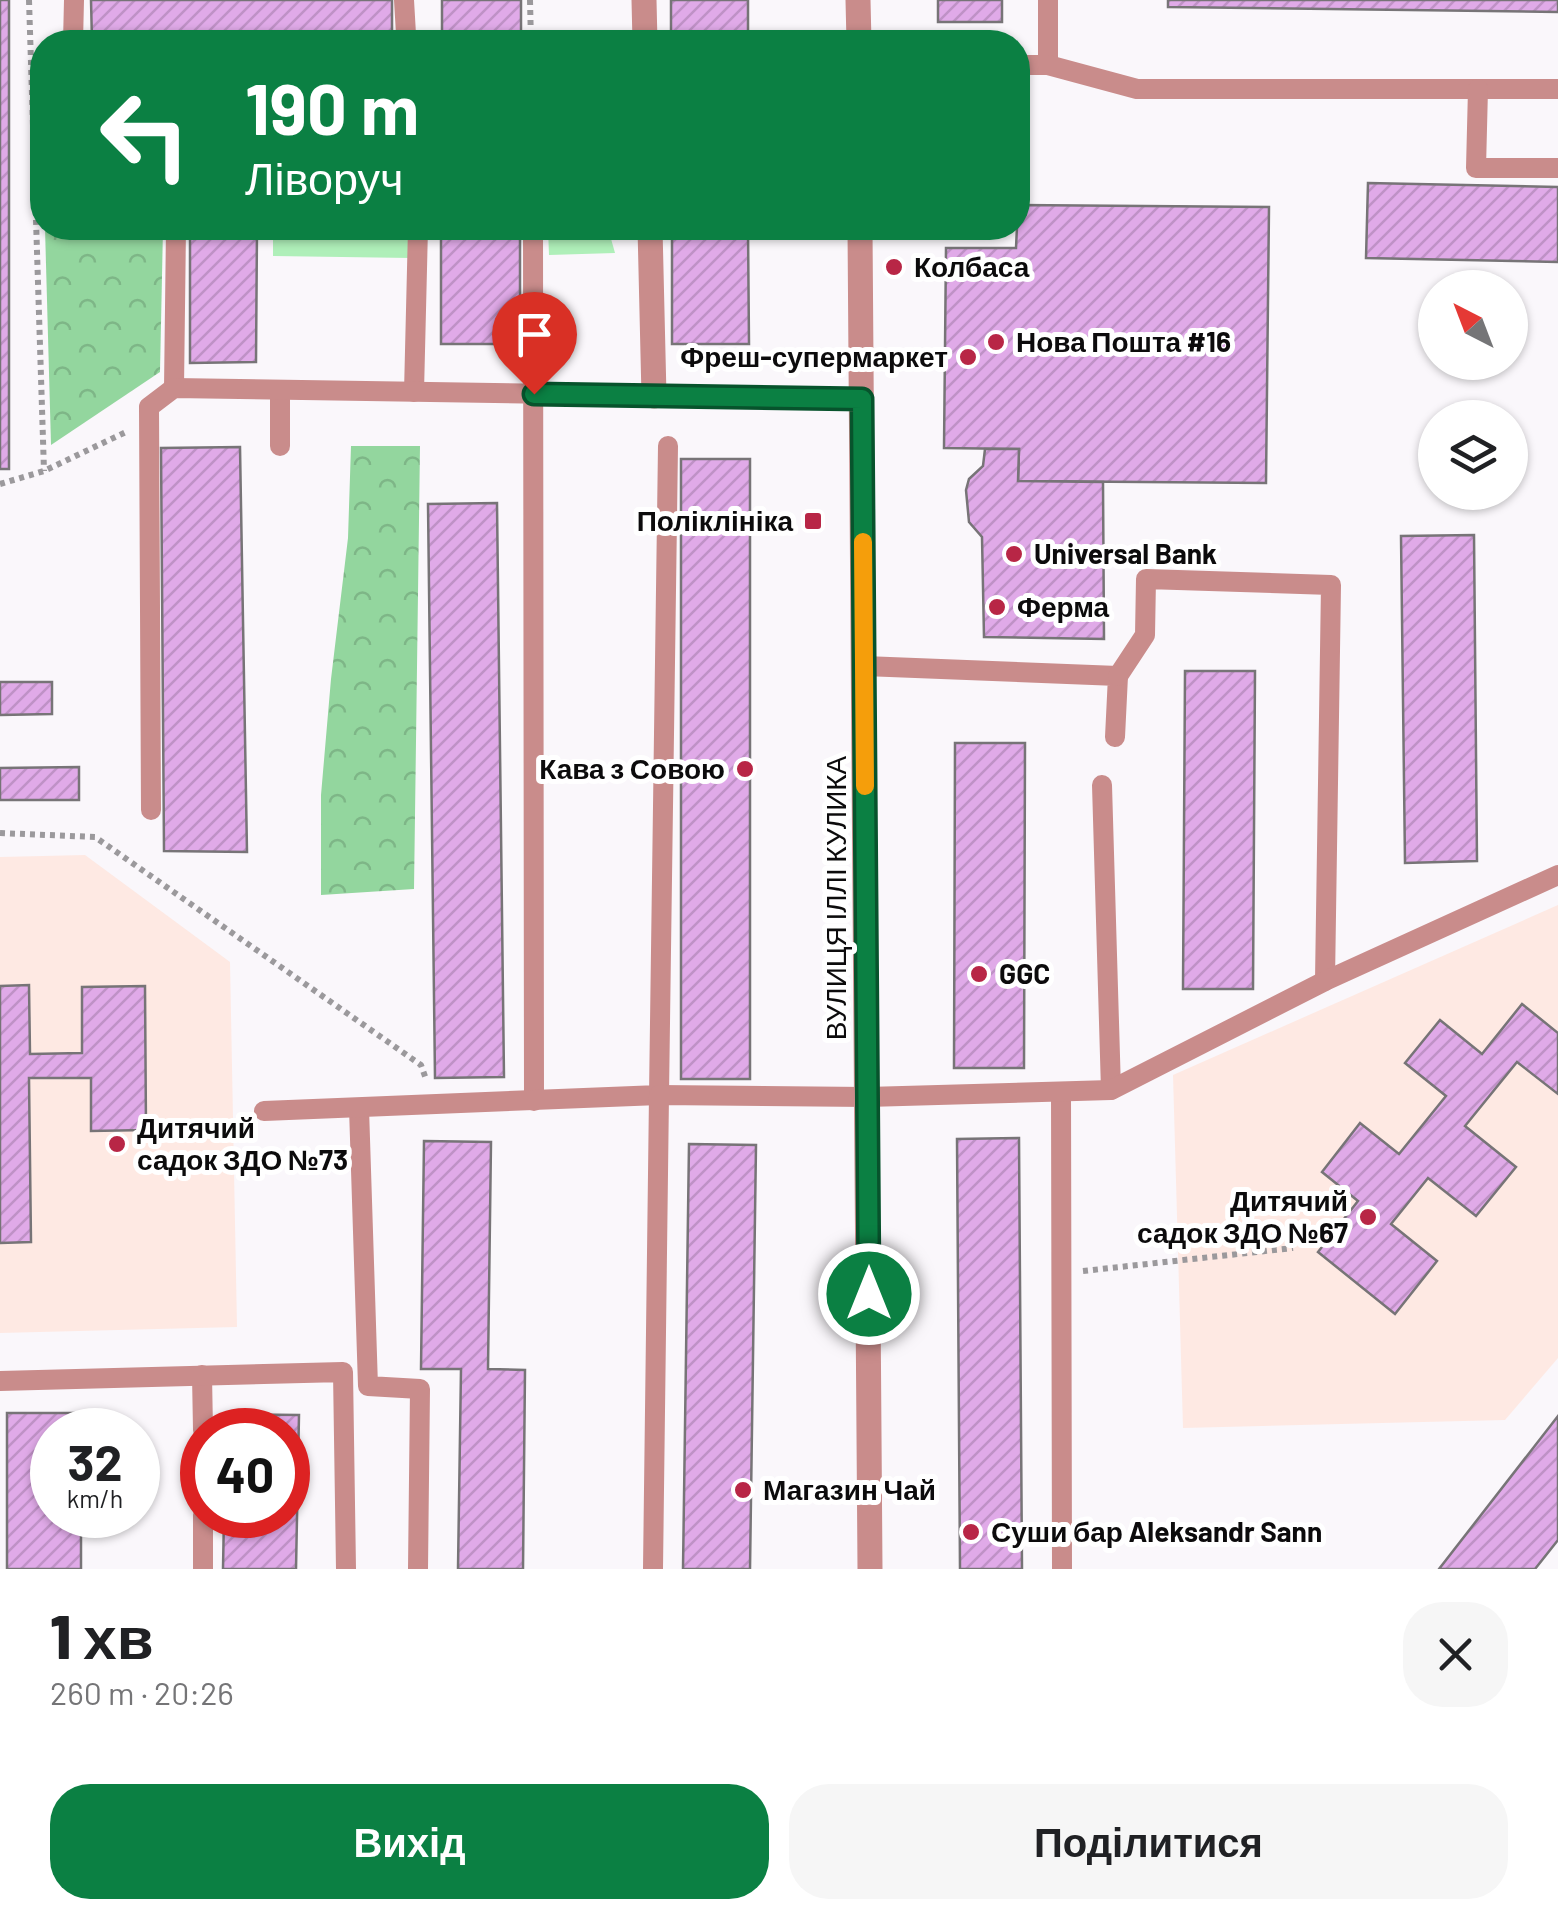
<!DOCTYPE html>
<html lang="uk">
<meta charset="utf-8">
<style>
body{margin:0;font-family:Barlow,sans-serif;background:#f6f6f6;color:#202124;height:100vh;display:flex;flex-direction:column;font-size:38px;white-space:nowrap}
*{box-sizing:border-box;margin:0}
p{font-size:32px;color:#757577}
.icon{flex:none;width:55px;height:55px;fill:none;stroke:currentColor;stroke-width:2;stroke-linecap:round;stroke-linejoin:round}
.map{position:relative;height:1569px;overflow:hidden}
.sheet{display:flex;flex-direction:column;background:#fff;flex:1}
.sheet>*{flex:none}
.hud{position:absolute;left:30px;top:30px;width:1000px;height:210px;border-radius:40px;box-shadow:0 2px 8px #0004;background:#0b8043;color:#fff;overflow:hidden}
.needle{width:65px;rotate:318deg}
.buttons{position:absolute;left:1418px;top:270px;display:grid;gap:20px}
.buttons a{display:grid;place-items:center;width:110px;height:110px;border-radius:50%;background:#fff;box-shadow:0 2px 8px #0004;font-size:50px}
.speed{position:absolute;left:30px;top:1408px;display:flex;gap:20px;font-size:50px;font-weight:700;text-align:center}
.speed>*{display:grid;place-content:center;width:130px;height:130px;border-radius:50%;background:#fff;box-shadow:0 2px 8px #0004;line-height:1}
.speed small{font-size:25px;font-weight:400}
.speed .limit{border:15px solid #d22;background:#fff;color:#111}
.pin{position:absolute;display:grid;place-items:center;width:85px;height:85px;color:#fff;margin:-102px -42px;border-radius:50% 50% 50% 0;rotate:-45deg;box-shadow:0 0 10px #0007}
.pin .icon{rotate:45deg}
.me{position:absolute;width:110px;margin:-55px;rotate:0deg;stroke-linejoin:round;filter:drop-shadow(0 0 8px #0008)}
.turn{display:flex;align-items:center;gap:35px;height:210px;padding:0 50px;font-size:45px}
.turn .icon{width:130px;height:130px;stroke-width:2.5}
.turn b{display:block;font-size:70px;line-height:85px}
.round{display:grid;place-items:center;flex:none;width:105px;height:105px;border-radius:40px;background:#f6f6f6}
.summary{display:flex;align-items:center;justify-content:space-between;height:170px;padding:0 50px}
h1{font-size:60px;font-weight:800;line-height:75px}
.action{display:flex;gap:20px;margin-top:auto;padding:20px 50px}
.action a{flex:1;height:115px;border-radius:40px;background:#0b8043;color:#fff;font-size:40px;font-weight:800;line-height:115px;text-align:center}
.action a+a{background:#f6f6f6;color:#202124}
.map>svg:first-child{display:block}
.education{fill:#fee9e3}
.green{fill:#afefb9}
.forest{fill:url(#forest-crowns)}
.building{fill:url(#building-hatch);stroke:#777477;stroke-width:2.5}
.lines{fill:none;stroke-linecap:round;stroke-linejoin:round}
.path{stroke:#9b999c;stroke-width:6;stroke-dasharray:5 5;stroke-linecap:butt}
.service{stroke:#c98c8b;stroke-width:20}
.minor{stroke:#c98c8b;stroke-width:25}
.tertiary{stroke:#c98c8b;stroke-width:25}
.route-casing{stroke:#07532c;stroke-width:25}
.route{stroke:#0b8043;stroke-width:18}
.slow{stroke:#f59e0b;stroke-width:18}
.poi-dot{fill:#b82646;stroke:#fff;stroke-width:4}
.labels{text-anchor:middle;stroke-width:10;stroke-linejoin:round;paint-order:stroke}
.poi-label{font-size:28px;font-weight:bold;fill:#0c0b0c;stroke:#fff;text-anchor:start}
.street-label{font-size:28px;fill:#0c0b0c;stroke:#fff}
</style>
<div class="map">
<svg width="1558" height="1569" viewBox="0 0 1558 1569">
<defs>
<pattern id="forest-crowns" width="20" height="18" patternUnits="userSpaceOnUse" patternTransform="scale(2.5)"><rect width="20" height="18" fill="#93d69e"/><path d="M2 6a3 3 0 1 1 6 0M12 15a3 3 0 1 1 6 0" fill="none" stroke="#7eb687"/></pattern>
<pattern id="building-hatch" width="6" height="6" patternUnits="userSpaceOnUse" patternTransform="scale(2.5)"><rect width="6" height="6" fill="#e0aae8"/><path d="M-1 1l2-2M0 6l6-6M5 7l2-2" fill="none" stroke="#bf91c6"/></pattern>
</defs>
<rect width="100%" height="100%" fill="#faf7fb"/>
<!-- education -->
<g class="education">
<polygon points="85,855 230,962 237,1327 0,1333 0,857"/>
<polygon points="1558,905 1558,1358 1505,1420 1183,1428 1173,1075"/>
</g>
<!-- green -->
<g class="green">
<polygon points="273,228 412,228 411,258 273,256"/>
<polygon points="548,228 608,228 615,253 549,255"/>
</g>
<!-- forest -->
<g class="forest">
<polygon points="45,228 163,228 160,372 51,445"/>
<polygon points="351,446 420,446 414,889 321,895 321,795 331,679 348,538"/>
</g>
<!-- building -->
<g class="building">
<rect x="0" y="0" width="9" height="469"/>
<polygon points="91,0 392,0 392,34 92,42"/>
<rect x="442" y="0" width="79" height="42"/>
<rect x="671" y="0" width="77" height="42"/>
<rect x="938" y="0" width="64" height="22"/>
<polygon points="1168,0 1558,0 1558,12 1168,7"/>
<polygon points="1368,183 1558,187 1558,262 1366,258"/>
<polygon points="1018,205 1269,207 1266,483 1018,481 1019,449 944,448 946,248 1016,248"/>
<polygon points="190,228 257,228 256,362 190,363"/>
<rect x="441" y="228" width="79" height="116"/>
<polygon points="672,228 748,228 749,344 672,344"/>
<polygon points="240,447 247,852 164,851 161,448"/>
<polygon points="985,449 1019,449 1018,481 1103,482 1104,639 984,637 982,537 969,522 966,490 969,479 983,466"/>
<rect x="681" y="459" width="69" height="620"/>
<polygon points="497,503 504,1077 435,1078 428,504"/>
<polygon points="1474,535 1477,861 1405,863 1401,536"/>
<polygon points="1185,671 1255,671 1253,989 1183,989"/>
<polygon points="0,682 52,682 52,714 0,715"/>
<polygon points="955,743 1025,743 1024,1068 954,1068"/>
<polygon points="79,767 79,800 0,800 0,768"/>
<polygon points="29,985 30,1054 82,1053 82,987 145,986 146,1130 91,1131 91,1078 29,1078 31,1242 0,1243 0,986"/>
<polygon points="1522,1004 1558,1033 1558,1094 1517,1062 1465,1126 1516,1167 1476,1216 1428,1178 1391,1224 1437,1261 1395,1314 1318,1252 1358,1201 1322,1172 1360,1123 1399,1154 1446,1096 1405,1063 1440,1020 1482,1054"/>
<polygon points="1019,1138 1022,1569 960,1569 957,1139"/>
<polygon points="424,1141 491,1142 488,1369 525,1370 523,1569 458,1569 461,1369 421,1369"/>
<polygon points="689,1144 756,1145 750,1569 683,1569"/>
<polygon points="7,1413 81,1413 81,1430 52,1430 52,1515 81,1515 81,1569 7,1569"/>
<polygon points="226,1414 299,1415 296,1569 223,1569 224,1515 288,1515 288,1430 226,1430"/>
<polygon points="1558,1416 1558,1540 1535,1569 1439,1569"/>
</g>
<g class="lines">
<!-- path -->
<g class="path">
<polyline points="29,0 44,471"/>
<polyline points="530,0 531,42"/>
<polyline points="0,484 44,471 128,431"/>
<polyline points="0,833 95,837 421,1065 426,1079"/>
<polyline points="1083,1271 1293,1248"/>
</g>
<!-- service -->
<g class="service">
<polyline points="1048,0 1048,65"/>
<polyline points="73,42 74,0"/>
<polyline points="401,42 406,34 404,0"/>
<polyline points="1018,65 1048,65 1137,89 1558,89"/>
<polyline points="1478,89 1476,168 1558,168"/>
<polyline points="533,228 534,1101"/>
<polyline points="174,388 176,228"/>
<polyline points="414,392 418,228"/>
<polyline points="280,446 280,390"/>
<polyline points="864,666 1118,676 1115,737"/>
<polyline points="1118,676 1145,635 1146,579 1331,585 1325,981"/>
<polyline points="1102,785 1111,1090"/>
<polyline points="151,810 149,407 174,388 862,399"/>
<polyline points="1061,1092 1062,1569"/>
<polyline points="359,1108 368,1386 420,1389 418,1569"/>
<polyline points="264,1111 659,1095 668,446"/>
<polyline points="202,1375 203,1430"/>
<polyline points="0,1381 343,1372 346,1569"/>
<polyline points="203,1515 203,1569"/>
<polyline points="653,1569 659,1095 867,1097 1111,1090 1325,981 1558,875"/>
</g>
<!-- minor -->
<g class="minor">
<polyline points="644,0 645,42"/>
<polyline points="650,228 654,396"/>
</g>
<!-- tertiary -->
<g class="tertiary">
<polyline points="858,0 859,42"/>
<polyline points="860,228 870,1569"/>
</g>
</g>
<g class="lines">
<defs>
<polyline id="route" points="534,394 862,399 869,1294"/>
</defs>
<!-- route casing -->
<use href="#route" class="route-casing"/>
<!-- route -->
<use href="#route" class="route"/>
<!-- slow -->
<polyline class="slow" points="863,542 865,786"/>
</g>
<!-- markers -->
<g class="poi-dot">
<circle cx="894" cy="267" r="10"/>
<circle cx="996" cy="342" r="10"/>
<circle cx="968" cy="357" r="10"/>
<rect x="803" y="511" width="20" height="20" rx="5"/>
<circle cx="1014" cy="554" r="10"/>
<circle cx="997" cy="607" r="10"/>
<circle cx="745" cy="769" r="10"/>
<circle cx="979" cy="974" r="10"/>
<circle cx="117" cy="1144" r="10"/>
<circle cx="1368" cy="1217" r="10"/>
<circle cx="743" cy="1490" r="10"/>
<circle cx="971" cy="1532" r="10"/>
</g>
<g class="labels">
<!-- poi labels -->
<g class="poi-label">
<text x="914" y="277">Колбаса</text>
<text x="1016" y="352">Нова Пошта #16</text>
<text x="948" y="367" text-anchor="end">Фреш-супермаркет</text>
<text x="793" y="531" text-anchor="end">Поліклініка</text>
<text x="1034" y="564">Universal Bank</text>
<text x="1017" y="617">Ферма</text>
<text x="725" y="779" text-anchor="end">Кава з Совою</text>
<text x="999" y="984">GGC</text>
<text x="137" y="1138">Дитячий<tspan x="137" dy="32">садок ЗДО №73</tspan></text>
<text x="1348" y="1211" text-anchor="end">Дитячий<tspan x="1348" dy="32">садок ЗДО №67</tspan></text>
<text x="763" y="1500">Магазин Чай</text>
<text x="991" y="1542">Суши бар Aleksandr Sann</text>
</g>
<!-- street labels -->
<g class="street-label">
<text transform="translate(836 898) rotate(-90)" y="10">ВУЛИЦЯ ІЛЛІ КУЛИКА</text>
</g>
</g>
</svg>
<div class="buttons">
<a><svg class="needle" viewBox="-14 -14 28 28"><path d="M0-13l5 13h-10z" fill="#e53935"/><path d="M0 13l5-13h-10z" fill="#757577"/></svg></a>
<a><svg class="icon" aria-label="layers" viewBox="0 0 24 24"><path d="M12 4l9 5-9 5-9-5zM3 14l9 5 9-5"/></svg></a>
</div>
<div class="speed"><div>32<small>km/h</small></div><div class="limit">40</div></div>
<div class="pin" style="left:534px;top:394px;background:#d93025"><svg class="icon" aria-label="arrive" viewBox="0 0 24 24"><path d="M6 21V4h12l-3 4 3 4H6"/></svg></div>
<svg class="me" style="left:869px;top:1294px" viewBox="-20 -20 40 40"><circle r="17" fill="#0b8043" stroke="#fff" stroke-width="3"/><path d="M0-11L8 9 0 5-8 9z" fill="#fff"/></svg>
<div class="hud">
<div class="turn"><svg class="icon" aria-label="left" viewBox="0 0 24 24"><path d="M17 20v-9H6M10 6l-5 5 5 5"/></svg><div><b>190 m</b>Ліворуч</div></div>
</div>
</div>
<section class="sheet">
<div class="summary"><div><h1>1 хв</h1><p>260 m · 20:26</p></div><a class="round"><svg class="icon" aria-label="close" viewBox="0 0 24 24"><path d="M6 6l12 12M18 6L6 18"/></svg></a></div>
<div class="action"><a>Вихід</a><a>Поділитися</a></div>
</section>
